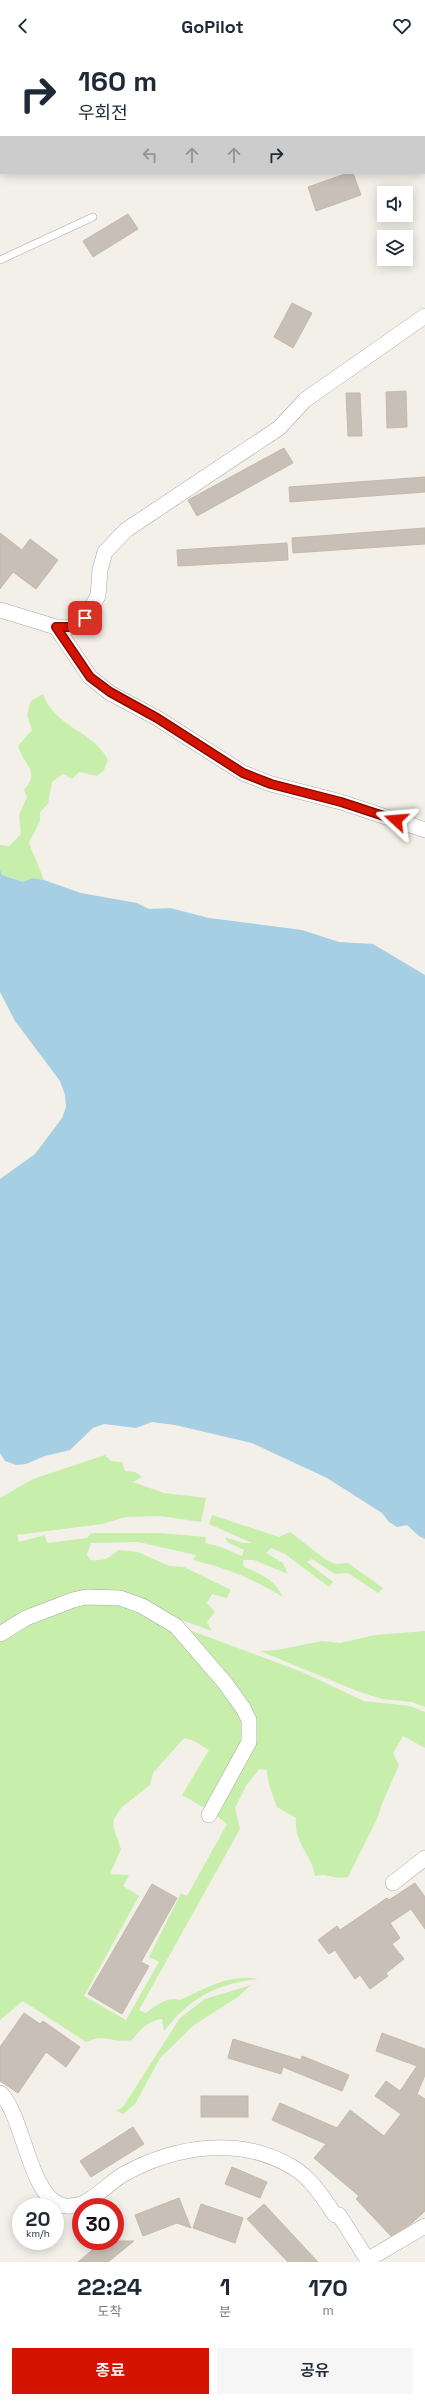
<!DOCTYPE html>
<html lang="ko">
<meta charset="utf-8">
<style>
body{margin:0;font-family:"Space Grotesk","Noto Sans KR",sans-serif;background:#f6f6f7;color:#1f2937;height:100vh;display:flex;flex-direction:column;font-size:15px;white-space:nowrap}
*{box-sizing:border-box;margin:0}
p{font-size:13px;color:#747a83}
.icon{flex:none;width:22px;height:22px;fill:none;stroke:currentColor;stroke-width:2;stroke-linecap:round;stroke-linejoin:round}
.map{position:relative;height:2210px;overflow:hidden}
.side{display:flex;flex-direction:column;background:#fff;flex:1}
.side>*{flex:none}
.top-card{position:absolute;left:0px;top:0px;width:425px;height:122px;box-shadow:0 2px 10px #0003;background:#fff;color:#1f2937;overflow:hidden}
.buttons{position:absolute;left:377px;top:134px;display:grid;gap:8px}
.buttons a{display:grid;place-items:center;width:36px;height:36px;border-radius:0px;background:#fff;box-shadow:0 2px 10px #0003;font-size:20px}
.speed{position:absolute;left:12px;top:2146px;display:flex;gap:8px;font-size:20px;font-weight:700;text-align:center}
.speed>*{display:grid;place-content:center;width:52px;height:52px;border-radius:50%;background:#fff;box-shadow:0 2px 10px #0003;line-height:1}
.speed small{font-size:10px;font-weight:400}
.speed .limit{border:6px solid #d22;background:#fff;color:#111}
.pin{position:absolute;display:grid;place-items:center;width:34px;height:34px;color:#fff;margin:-17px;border-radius:8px;box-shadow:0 2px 6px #0006}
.me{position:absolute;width:44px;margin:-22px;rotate:289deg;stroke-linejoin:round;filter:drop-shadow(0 0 3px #0008)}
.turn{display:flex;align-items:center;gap:14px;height:84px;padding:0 12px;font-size:18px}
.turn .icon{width:52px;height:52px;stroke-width:2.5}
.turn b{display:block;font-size:28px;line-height:34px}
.lanes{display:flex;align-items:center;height:38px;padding:0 12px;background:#0003;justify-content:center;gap:20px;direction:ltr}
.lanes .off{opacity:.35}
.eta{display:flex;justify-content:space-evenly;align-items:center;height:68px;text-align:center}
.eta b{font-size:24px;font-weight:600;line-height:28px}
.primary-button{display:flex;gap:8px;margin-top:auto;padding:8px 12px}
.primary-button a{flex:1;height:46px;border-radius:0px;background:#d41300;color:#fff;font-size:16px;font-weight:600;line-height:46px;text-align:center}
.primary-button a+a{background:#f6f6f7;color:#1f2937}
header{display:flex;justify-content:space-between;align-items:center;height:52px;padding:0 12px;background:#fff;font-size:18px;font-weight:600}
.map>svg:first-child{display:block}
.grass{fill:#c7efab}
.water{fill:#a6cfe3}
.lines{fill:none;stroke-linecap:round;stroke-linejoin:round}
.stream{stroke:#a6cfe3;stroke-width:5}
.building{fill:#c8c0b7;stroke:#c6b8a9}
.service-casing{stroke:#a9a9a9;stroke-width:8}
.minor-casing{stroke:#a9a9a9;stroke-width:16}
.service{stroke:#fff;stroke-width:7}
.minor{stroke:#fff;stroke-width:15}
.route-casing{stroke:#8a0c00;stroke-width:10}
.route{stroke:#d41300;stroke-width:7}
</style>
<header><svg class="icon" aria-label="back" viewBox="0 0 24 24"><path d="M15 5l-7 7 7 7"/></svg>GoPilot<svg class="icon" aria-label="heart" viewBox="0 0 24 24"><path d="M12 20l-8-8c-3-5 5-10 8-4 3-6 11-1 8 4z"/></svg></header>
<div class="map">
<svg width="425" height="2210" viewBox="0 0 425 2210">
<rect width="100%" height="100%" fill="#f2f0e8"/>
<!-- grass -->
<g class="grass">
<path d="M43 642C55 676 94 679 108 708L104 718 97 724 79 720 72 727 63 722 52 730 48 752 40 760V769L29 791 44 828 32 826 23 830 2 823 0 817V793L9 794 21 782 19 763 27 745 24 738C41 719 24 714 18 694L32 678 27 662 31 649Z"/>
<path d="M105 1403 111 1409 122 1410 125 1419 135 1420 142 1425 133 1430 164 1441 206 1446 201 1470 160 1464 126 1465 102 1472 17 1483 19 1490 45 1483 47 1491 87 1486 91 1481H160L206 1485 205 1491 218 1494 242 1504 244 1498 227 1490 225 1485 243 1491H252L209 1472 212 1463 279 1485 290 1480 325 1507 335 1512 348 1511 383 1536 378 1541 348 1521 335 1522 312 1507 307 1510 333 1530 329 1535 285 1502 271 1496 266 1501 283 1511 288 1522 254 1508H243L244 1515C261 1522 275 1528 283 1545 254 1527 226 1516 193 1508L196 1503 138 1490 91 1491 87 1503 91 1508C103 1509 109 1507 118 1498L138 1500 169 1514 184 1515 231 1538 227 1546 212 1542 207 1551 215 1560 207 1570 212 1579 106 1541 0 1579V1446L33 1427Z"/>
<path d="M96 1550C140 1553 174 1575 203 1608 210 1616 216 1626 223 1635 238 1655 250 1664 244 1692L208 1758 182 1743 209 1698 192 1688 184 1686 153 1721 150 1733 121 1756 114 1767 113 1774 121 1797 110 1822 129 1823 123 1834 139 1844 84 1944 126 1968 159 1910 149 1905 181 1841 187 1844 227 1772 213 1761 252 1694 255 1681 252 1661 204 1598 184 1576 302 1620 364 1649 410 1654 425 1660V1696L403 1684 393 1701 399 1713 382 1752 377 1767 348 1825C335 1828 329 1821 315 1824 312 1803 293 1790 296 1766L277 1755C273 1744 267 1730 267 1718L259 1717 246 1734 235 1756 240 1777 139 1958 146 1961C155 1954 168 1944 180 1948 204 1937 231 1921 258 1927 215 1932 190 1946 164 1979L162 1967C150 1968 139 1978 132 1988 112 1992 105 1980 86 1990L23 1949 0 1968V1590C29 1567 59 1555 96 1550Z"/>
<polygon points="425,1579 425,1655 412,1650 382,1647 357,1639 260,1599 277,1598 322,1589 340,1591 375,1583"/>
<polygon points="251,1933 238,1945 194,1973 160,2006 135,2052 123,2062 116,2059 123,2055 180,1966 205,1947"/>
</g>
<!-- water -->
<polygon class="water" points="0,817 2,823 23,830 32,826 44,828 81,841 137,851 149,857 170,856 209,866 302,878 339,890 373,892 425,923 425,1487 419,1484 407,1473 397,1475 389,1470 382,1461 327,1426 252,1391 175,1373 152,1370 136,1376 104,1372 93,1376 70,1398 45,1404 26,1412 16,1413 5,1409 0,1401 0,1127 35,1102 62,1066 66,1055 65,1043 60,1029 15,969 0,940"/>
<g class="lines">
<!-- stream -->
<g class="stream">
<polyline points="67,0 69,1"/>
<polyline points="8,1 12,0"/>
<polyline points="130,1 156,1"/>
<polyline points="205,1 207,0"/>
<polyline points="0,3 1,3"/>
</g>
</g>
<!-- building -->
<g class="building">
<polygon points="348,121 353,121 361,143 316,159 308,135"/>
<polygon points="128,162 138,177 93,205 83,189"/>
<polygon points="292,251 312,261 293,296 274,285"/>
<polygon points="406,339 407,375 387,376 386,340"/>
<polygon points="346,341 360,341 362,384 348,384"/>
<polygon points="284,396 293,411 197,464 188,448"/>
<polygon points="425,425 425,440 290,450 289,435"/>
<polygon points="425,476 425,492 293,501 292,486"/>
<polygon points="0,481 22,498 30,487 58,508 36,537 13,520 0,537"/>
<polygon points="287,491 288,508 178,514 177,498"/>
<polygon points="415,1831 425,1845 425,1877 411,1857 390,1871 400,1886 392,1892 404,1907 386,1921 388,1924 370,1937 360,1923 355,1927 335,1898 329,1902 318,1888 337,1874 340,1878 387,1846 389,1848"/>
<polygon points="152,1832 177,1846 141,1910 149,1914 122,1962 88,1942"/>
<polygon points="24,1961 40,1972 43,1969 80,1995 66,2015 46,2000 18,2041 0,2029 0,1995"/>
<polygon points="382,1981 425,1997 425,2023 417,2042 425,2047 425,2159 412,2171 391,2184 356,2147 359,2144 314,2106 326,2092 272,2068 280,2051 337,2076 350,2058 384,2084 401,2062 375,2044 386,2029 400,2039 417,2014 376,1999"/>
<polygon points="233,1987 301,2008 302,2004 349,2023 342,2039 283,2015 281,2022 228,2006"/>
<rect x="201" y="2044" width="47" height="21"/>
<polygon points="133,2075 144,2092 91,2125 80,2109"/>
<polygon points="232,2115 267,2130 260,2146 225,2132"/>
<polygon points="179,2146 191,2176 177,2171 143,2184 135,2163"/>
<polygon points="201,2152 243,2166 235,2191 193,2176"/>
<polygon points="264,2152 318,2210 288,2210 247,2167"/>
<polygon points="103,2189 134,2189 108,2210 78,2210"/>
</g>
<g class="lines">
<defs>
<polyline id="service" points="0,208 93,165"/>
<g id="minor">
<polyline points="0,558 56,575 72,575 85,566 98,544 100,518 105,500 126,478 279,376 305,348 425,264"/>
<polyline points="56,575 90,625 110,641 157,666 243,721 271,732 341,750 425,778"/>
<polyline points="0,1582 26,1566 73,1548 86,1545 120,1546 142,1554 176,1574 225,1631 243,1656 249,1668 249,1690 209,1763"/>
<polyline points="393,1831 425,1806"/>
<path d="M0 2041C23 2061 29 2143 61 2153 87 2160 104 2133 124 2122 175 2094 241 2083 294 2116 312 2127 323 2146 335 2163H339L369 2210"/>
<polyline points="367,2208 425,2174"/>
</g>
</defs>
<!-- service casing -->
<use href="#service" class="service-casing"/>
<!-- minor casing -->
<use href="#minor" class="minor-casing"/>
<!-- service -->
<use href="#service" class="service"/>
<!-- minor -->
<use href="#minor" class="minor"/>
</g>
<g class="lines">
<defs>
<polyline id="route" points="85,566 72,575 56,575 90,625 110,640 157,666 243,721 271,732 341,750 396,768"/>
</defs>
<!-- route casing -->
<use href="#route" class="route-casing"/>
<!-- route -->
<use href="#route" class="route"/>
</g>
</svg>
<div class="buttons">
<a><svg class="icon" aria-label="sound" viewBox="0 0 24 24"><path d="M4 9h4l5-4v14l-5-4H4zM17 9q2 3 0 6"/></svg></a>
<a><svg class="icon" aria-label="layers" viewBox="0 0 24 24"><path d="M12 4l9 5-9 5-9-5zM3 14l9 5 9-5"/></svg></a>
</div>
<div class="speed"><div>20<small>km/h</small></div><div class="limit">30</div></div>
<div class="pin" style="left:85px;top:566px;background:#d93025"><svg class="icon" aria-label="arrive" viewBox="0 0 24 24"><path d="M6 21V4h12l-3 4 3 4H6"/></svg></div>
<svg class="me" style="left:396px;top:768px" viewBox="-20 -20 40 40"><path d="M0-17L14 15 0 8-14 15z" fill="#d41300" stroke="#fff" stroke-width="4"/></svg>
<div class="top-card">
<div class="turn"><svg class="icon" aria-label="right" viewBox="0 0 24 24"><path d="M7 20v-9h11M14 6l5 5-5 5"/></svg><div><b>160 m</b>우회전</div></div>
<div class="lanes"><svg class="icon off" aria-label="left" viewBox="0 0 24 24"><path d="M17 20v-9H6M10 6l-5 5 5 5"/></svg><svg class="icon off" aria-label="ahead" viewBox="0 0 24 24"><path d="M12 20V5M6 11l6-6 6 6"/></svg><svg class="icon off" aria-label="ahead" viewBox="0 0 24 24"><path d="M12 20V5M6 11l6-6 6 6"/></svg><svg class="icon" aria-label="right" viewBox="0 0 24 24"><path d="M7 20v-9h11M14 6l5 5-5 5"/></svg></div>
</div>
</div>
<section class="side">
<div class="eta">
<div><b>22:24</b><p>도착</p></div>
<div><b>1</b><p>분</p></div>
<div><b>170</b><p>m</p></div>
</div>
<div class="primary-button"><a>종료</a><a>공유</a></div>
</section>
